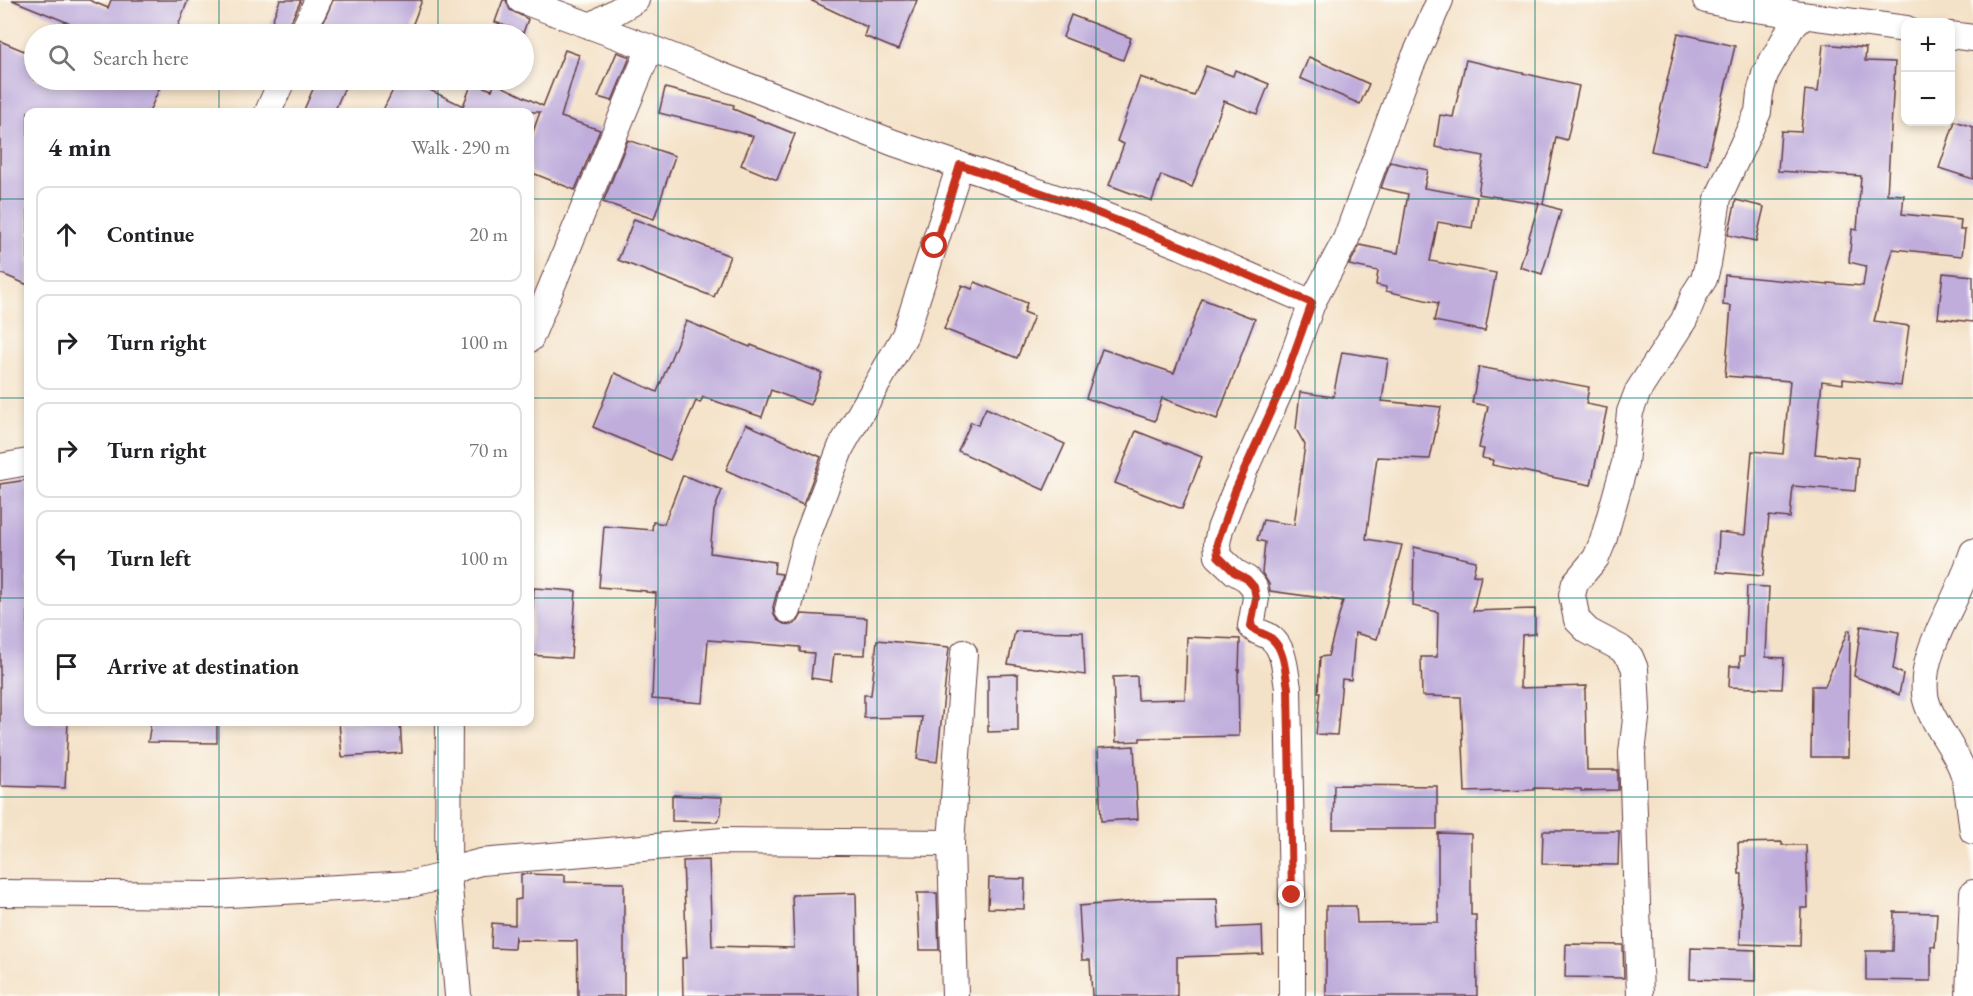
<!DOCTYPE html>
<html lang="en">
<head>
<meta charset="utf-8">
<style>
  body { margin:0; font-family:"EB Garamond",serif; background:#f6f6f6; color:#202124 }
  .controls { position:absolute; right:18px; top:18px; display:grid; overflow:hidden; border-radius:12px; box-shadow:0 3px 9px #0003 }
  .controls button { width:54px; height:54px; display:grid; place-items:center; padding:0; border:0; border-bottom:2px solid #e0e0e0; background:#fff; color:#202124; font:30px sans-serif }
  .stop { position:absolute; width:18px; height:18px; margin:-14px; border:4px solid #c8321e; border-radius:50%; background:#fff }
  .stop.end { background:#c8321e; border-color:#fff; box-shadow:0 2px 6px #0008 }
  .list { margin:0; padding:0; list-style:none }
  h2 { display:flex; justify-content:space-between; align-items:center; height:78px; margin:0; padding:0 24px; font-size:26px }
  h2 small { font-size:20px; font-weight:400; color:#757577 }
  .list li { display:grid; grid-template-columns:39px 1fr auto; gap:18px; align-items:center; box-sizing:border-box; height:96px; margin:0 12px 12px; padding:0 12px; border:2px solid #e0e0e0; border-radius:12px }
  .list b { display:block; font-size:22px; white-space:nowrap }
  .list em { font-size:20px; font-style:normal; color:#757577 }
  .icon { flex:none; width:33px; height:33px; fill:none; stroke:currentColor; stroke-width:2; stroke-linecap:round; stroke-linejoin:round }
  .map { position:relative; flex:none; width:1973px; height:996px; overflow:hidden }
  .search { position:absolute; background:#fff; box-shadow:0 3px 9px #0003; left:24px; top:24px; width:510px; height:66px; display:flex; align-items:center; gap:15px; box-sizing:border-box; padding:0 21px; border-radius:33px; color:#757577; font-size:22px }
  .panel { position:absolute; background:#fff; box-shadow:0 3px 9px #0003; left:24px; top:108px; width:510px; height:618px; border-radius:12px }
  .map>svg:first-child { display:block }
</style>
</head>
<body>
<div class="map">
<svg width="1973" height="996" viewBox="0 0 1973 996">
  <rect width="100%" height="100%" fill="#fdfcf7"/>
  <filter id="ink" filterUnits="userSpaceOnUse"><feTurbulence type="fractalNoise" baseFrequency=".0167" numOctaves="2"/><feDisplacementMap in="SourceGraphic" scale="12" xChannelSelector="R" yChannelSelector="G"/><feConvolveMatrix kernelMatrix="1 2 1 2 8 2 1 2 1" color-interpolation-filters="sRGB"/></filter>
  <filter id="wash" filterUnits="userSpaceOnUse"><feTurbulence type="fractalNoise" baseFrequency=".008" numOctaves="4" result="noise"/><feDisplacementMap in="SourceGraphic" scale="24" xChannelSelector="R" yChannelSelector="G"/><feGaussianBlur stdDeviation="1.35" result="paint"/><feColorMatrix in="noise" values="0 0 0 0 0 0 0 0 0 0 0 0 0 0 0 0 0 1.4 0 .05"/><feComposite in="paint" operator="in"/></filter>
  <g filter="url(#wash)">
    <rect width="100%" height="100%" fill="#f4e2c8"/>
    <g id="blocks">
      <g fill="#c0addb">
        <polygon points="12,0 89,0 108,8 111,0 188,0 175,34 96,34"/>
        <polygon points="280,0 301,0 288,28 287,34 267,34"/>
        <polygon points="333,0 422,0 409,34 318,34"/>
        <polygon points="503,0 506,0 510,10 528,19 523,33 495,22"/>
        <polygon points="810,0 917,0 898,50 864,36 867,27"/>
        <polygon points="1071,15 1131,38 1123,60 1063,37"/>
        <polygon points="1678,33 1735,46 1707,164 1651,151"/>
        <polygon points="0,41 34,55 34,80 163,80 149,112 28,112 28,285 0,273"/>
        <polygon points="1823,44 1866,48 1865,61 1895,62 1887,194 1904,195 1902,214 1961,220 1960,230 1965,230 1962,256 1893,249 1874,321 1909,326 1901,386 1843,379 1843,384 1822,381 1815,454 1858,458 1855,491 1793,486 1790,518 1769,516 1763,576 1717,572 1719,532 1745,535 1752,451 1783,454 1790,381 1725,376 1731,306 1723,305 1725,275 1828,285 1828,283 1863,286 1866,266 1849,262 1852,229 1857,230 1861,176 1778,171 1781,131 1801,132 1805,90 1818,92"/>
        <polygon points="565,50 579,55 561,117 600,130 575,190 530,172 530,140 540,112 382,112 398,80 409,80 463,106 472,83 492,90 495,83 543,106"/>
        <polygon points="617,52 630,57 612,101 598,97"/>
        <polygon points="1309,57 1369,84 1360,104 1300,78"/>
        <polygon points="1466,60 1579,86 1567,140 1556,137 1543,204 1478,194 1484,156 1435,147 1440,115 1453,117"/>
        <polygon points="1206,66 1233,76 1235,70 1269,84 1257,114 1224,101 1192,187 1161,175 1152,201 1109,185 1124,144 1117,141 1140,77 1194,96"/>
        <polygon points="317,80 348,80 334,112 303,112"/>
        <polygon points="665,88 734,105 733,109 795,134 777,180 741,165 753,136 659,113"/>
        <polygon points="1955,121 1973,127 1973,179 1939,168"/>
        <polygon points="628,140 675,156 654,219 603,202"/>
        <polygon points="1390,162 1428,170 1424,188 1477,197 1472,228 1438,222 1430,261 1496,273 1485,331 1434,321 1438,303 1386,291 1386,287 1376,285 1378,271 1349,265 1360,245 1398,253 1408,194 1381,188"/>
        <polygon points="1736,200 1764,207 1756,241 1728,235"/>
        <polygon points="1539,203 1561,210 1542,274 1520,267"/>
        <polygon points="634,219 730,256 714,297 618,260"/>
        <polygon points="1943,273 1973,276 1973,322 1938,318"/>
        <polygon points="975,282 1027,303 1024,312 1034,316 1017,358 944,329 962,285 972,289"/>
        <polygon points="1202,299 1255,319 1217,419 1162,398 1155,421 1086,398 1102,349 1174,373"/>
        <polygon points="686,321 750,347 751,345 822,373 810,405 771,390 762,417 703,397 700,403 696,401 670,460 593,427 615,373 657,392"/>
        <polygon points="1342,352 1388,359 1382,401 1441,407 1430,459 1377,457 1366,539 1402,545 1377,639 1355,633 1351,680 1342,679 1337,735 1316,734 1320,692 1318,692 1320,657 1328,656 1343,601 1270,591 1269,584 1262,573 1265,542 1257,540 1263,520 1294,525 1305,445 1296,429 1300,392 1333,397"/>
        <polygon points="1479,367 1589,387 1586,404 1607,408 1591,485 1492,465 1493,460 1482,458 1484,449 1479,448 1488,406 1472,403"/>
        <polygon points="986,408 1065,444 1044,490 958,451 971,422 978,425"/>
        <polygon points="746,424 821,457 803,505 726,470"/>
        <polygon points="1136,431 1202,457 1182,509 1115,483"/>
        <polygon points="683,475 722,490 714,511 710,553 775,562 774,573 782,574 773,607 774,615 777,620 784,624 792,625 798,621 802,614 867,618 865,655 834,654 831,681 811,678 814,653 800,652 800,647 708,640 703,703 652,699 656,593 646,592 646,591 599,587 604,526 652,530 653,522 664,524"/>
        <polygon points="27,480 28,492 28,722 68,722 65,788 0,786 0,484"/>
        <polygon points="1414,547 1476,561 1473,575 1481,576 1473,611 1535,609 1535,634 1522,635 1520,688 1587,686 1585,692 1587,770 1618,770 1618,790 1581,791 1581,789 1534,788 1534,790 1465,792 1461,697 1422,696 1421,657 1437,657 1438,612 1413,606"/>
        <polygon points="1747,586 1769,587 1766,657 1784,658 1782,689 1729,687 1730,666 1740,666 1740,656 1744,656"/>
        <polygon points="534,588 576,591 571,658 530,655"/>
        <polygon points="1861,626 1899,632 1893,669 1903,674 1899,695 1854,676"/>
        <polygon points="1848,630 1850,630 1848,757 1811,757 1812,686 1825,686"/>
        <polygon points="1015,631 1083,632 1085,675 1008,664"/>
        <polygon points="1187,637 1240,639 1239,671 1238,670 1239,736 1140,738 1140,741 1116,742 1113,677 1137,676 1138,700 1185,699"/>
        <polygon points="877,640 949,647 937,762 917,759 922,717 864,718 864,695 871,695"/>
        <polygon points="1018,674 1018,731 988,732 988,675"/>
        <polygon points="151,722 217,722 217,743 148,742"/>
        <polygon points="339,722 400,722 402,753 342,757"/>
        <polygon points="1134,746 1138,819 1101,821 1098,748"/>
        <polygon points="1334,785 1437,786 1437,829 1333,829"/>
        <polygon points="672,795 722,797 721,814 717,822 672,821"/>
        <polygon points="1543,831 1619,831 1618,865 1542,864"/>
        <polygon points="1438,833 1471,834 1471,915 1476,915 1477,996 1326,996 1326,906 1356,906 1357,923 1438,922"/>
        <polygon points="1782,842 1782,845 1806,845 1808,908 1801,908 1800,946 1740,944 1742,874 1739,874 1738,843"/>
        <polygon points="709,860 712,946 794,948 792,895 856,893 858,996 683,996 682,958 687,958 683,861"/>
        <polygon points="521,874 565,875 565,882 624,883 624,996 578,996 577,941 515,940 515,935 514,949 491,948 492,923 515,925 515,900 521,899"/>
        <polygon points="989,878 1025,879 1024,909 988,908"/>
        <polygon points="917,893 937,893 939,950 920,950"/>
        <polygon points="1217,899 1219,928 1262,926 1263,954 1177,957 1177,996 1092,996 1090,960 1082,960 1079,906 1148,900"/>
        <polygon points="1894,912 1937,913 1935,947 1931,946 1931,981 1866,980 1866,951 1893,951"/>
        <polygon points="1566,944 1623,945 1624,978 1565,977"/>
        <polygon points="1691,948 1756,950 1756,981 1690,979"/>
      </g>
    </g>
  </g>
  <g filter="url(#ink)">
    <use href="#blocks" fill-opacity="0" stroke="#643c43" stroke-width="1.5"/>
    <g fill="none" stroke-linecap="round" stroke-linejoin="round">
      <defs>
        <g id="minor">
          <polyline points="521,0 650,48 894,143 1080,206 1181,246 1312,303"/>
          <polyline points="1706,0 1734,6 1906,29"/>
          <polyline points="591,26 636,0"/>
          <polyline points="302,34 318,0"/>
          <polyline points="1950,35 1973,38"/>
          <polyline points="268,112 282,80"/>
          <polyline points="530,339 650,48"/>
          <polyline points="0,467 28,462"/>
          <path d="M1973,552C1969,563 1965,575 1960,586C1946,620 1921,655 1925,694C1927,717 1955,747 1963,772C1969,790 1970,812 1973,831"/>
          <polyline points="788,610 805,542 841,447 905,335 960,165"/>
          <polyline points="449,722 448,875 458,996"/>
          <polyline points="0,893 211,895 411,884 448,875 462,867 481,862 723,841 951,843"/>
          <polyline points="955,996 951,843 964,653"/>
          <path d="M1292,996V895L1288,688C1285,672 1285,649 1271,638C1264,632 1257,634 1251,626L1256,598L1254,587L1247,579L1235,572L1218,556L1217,543L1220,529L1235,491L1283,384L1312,303L1346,239L1405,79L1440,0"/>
          <polyline points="1640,996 1632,753 1637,710 1635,669 1630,657 1620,648 1588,631 1577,620 1572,595 1575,583 1596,558 1603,541 1625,463 1630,412 1638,391 1684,320 1695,293 1704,279 1708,264 1718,198 1758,112 1760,93 1765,74 1791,28 1804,16"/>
          <polyline points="1969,996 1973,893"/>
        </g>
      </defs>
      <use href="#minor" stroke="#643c43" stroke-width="28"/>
      <use href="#minor" stroke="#fff" stroke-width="26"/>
    </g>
  </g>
  <g fill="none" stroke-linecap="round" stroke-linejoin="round" filter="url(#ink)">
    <path stroke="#c8321e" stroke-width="8" d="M935,246L960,165L1080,206L1181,246L1312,303L1283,384L1235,491L1217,543L1218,556L1234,572L1247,579L1254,587L1256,598L1251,626C1257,634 1264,632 1271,638C1285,649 1285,672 1288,688L1292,895"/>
  </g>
  <path fill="none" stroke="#0f766e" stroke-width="1.5" stroke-opacity="0.55" d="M219,0V34M438,0V34M658,0V996M877,0V996M1096,0V996M1315,0V996M1535,0V996M1754,0V996M219,80V112M438,80V112M0,199H28M530,199H1973M0,398H28M530,398H1973M0,598H28M530,598H1973M219,722V996M438,722V996M0,797H1973"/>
</svg>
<div class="controls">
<button>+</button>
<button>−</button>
</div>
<div class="stop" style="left:935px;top:246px"></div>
<div class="stop end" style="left:1292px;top:895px"></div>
<div class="search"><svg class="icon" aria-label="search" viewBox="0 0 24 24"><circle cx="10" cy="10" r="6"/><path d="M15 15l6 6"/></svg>Search here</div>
<section class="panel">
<h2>4 min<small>Walk · 290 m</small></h2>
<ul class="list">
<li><svg class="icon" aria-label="ahead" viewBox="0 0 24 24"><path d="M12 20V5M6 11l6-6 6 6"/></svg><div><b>Continue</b></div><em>20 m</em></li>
<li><svg class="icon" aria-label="right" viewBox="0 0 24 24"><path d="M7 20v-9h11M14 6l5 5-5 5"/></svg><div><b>Turn right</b></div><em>100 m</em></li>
<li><svg class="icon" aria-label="right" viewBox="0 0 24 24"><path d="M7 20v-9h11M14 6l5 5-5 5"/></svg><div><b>Turn right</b></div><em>70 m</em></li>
<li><svg class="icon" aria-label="left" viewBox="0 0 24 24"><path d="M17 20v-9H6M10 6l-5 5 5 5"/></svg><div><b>Turn left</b></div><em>100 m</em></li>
<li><svg class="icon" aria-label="arrive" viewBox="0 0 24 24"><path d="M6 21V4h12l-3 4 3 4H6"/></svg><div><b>Arrive at destination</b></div></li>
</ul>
</section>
</div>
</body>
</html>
